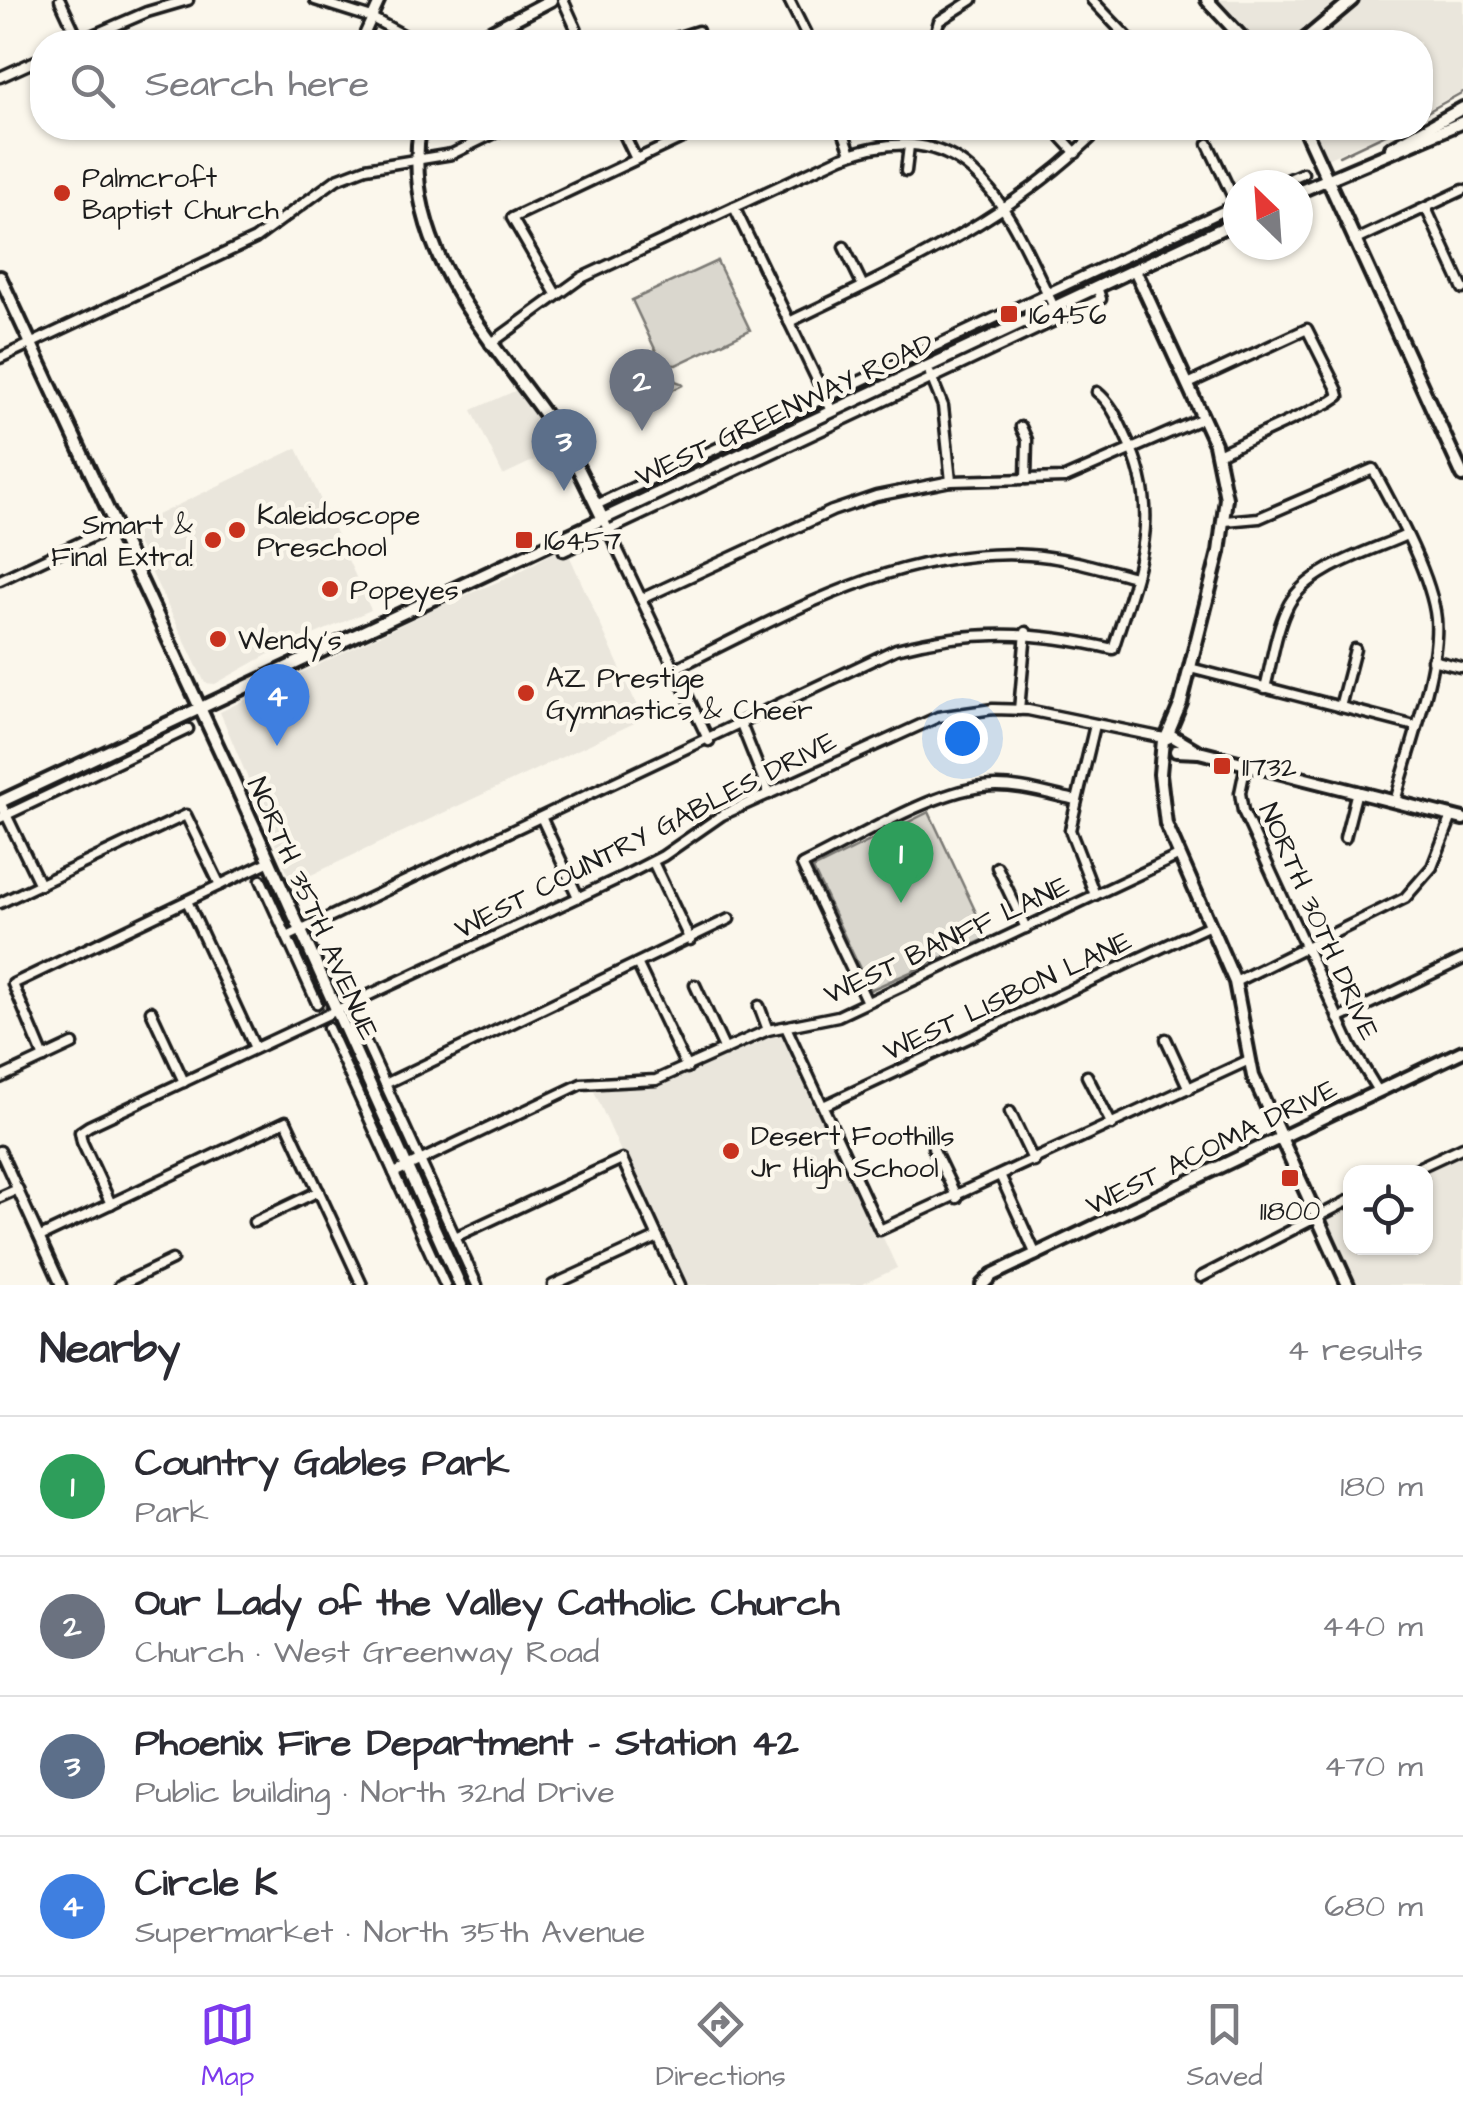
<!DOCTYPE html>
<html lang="en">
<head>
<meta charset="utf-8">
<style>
  body { margin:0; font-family:"Architects Daughter",sans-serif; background:#f7f7f7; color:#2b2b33 }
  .controls { position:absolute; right:30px; bottom:30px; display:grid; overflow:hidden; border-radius:20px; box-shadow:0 2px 8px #0004 }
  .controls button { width:90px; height:90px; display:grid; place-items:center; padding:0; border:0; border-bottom:2px solid #e1e1e2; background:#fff; color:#2b2b33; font:50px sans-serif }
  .compass { position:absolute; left:1223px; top:170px; width:90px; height:90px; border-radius:50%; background:#fff; box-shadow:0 2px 8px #0004; rotate:335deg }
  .you { position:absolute; left:962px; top:738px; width:35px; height:35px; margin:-25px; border:8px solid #fff; border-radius:50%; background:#1a73e8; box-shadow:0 0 0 15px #1a73e833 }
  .badge { display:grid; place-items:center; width:65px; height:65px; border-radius:50%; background:#7c3aed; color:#fff; font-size:32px; font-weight:700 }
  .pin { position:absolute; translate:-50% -82px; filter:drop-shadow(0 2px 5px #0008) }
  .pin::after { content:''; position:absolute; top:52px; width:35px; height:30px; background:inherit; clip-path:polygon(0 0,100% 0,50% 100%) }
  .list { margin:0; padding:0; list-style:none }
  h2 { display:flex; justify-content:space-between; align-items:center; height:130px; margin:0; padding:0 40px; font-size:42px }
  h2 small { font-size:32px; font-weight:400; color:#7c7c81 }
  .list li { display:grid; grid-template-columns:65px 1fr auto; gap:30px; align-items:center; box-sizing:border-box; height:140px; padding:0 40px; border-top:2px solid #e1e1e2 }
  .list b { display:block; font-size:38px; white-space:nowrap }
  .list p { margin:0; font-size:32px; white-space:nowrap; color:#7c7c81 }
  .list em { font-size:32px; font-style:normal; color:#7c7c81 }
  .icon { flex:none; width:55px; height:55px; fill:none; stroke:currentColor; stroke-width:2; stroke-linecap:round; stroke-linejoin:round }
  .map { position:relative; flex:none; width:1463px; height:1285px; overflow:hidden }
  .search { position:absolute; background:#fff; box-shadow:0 2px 8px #0004; left:30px; right:30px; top:30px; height:110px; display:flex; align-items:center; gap:25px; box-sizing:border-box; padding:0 35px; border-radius:40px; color:#7c7c81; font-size:38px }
  .sheet { height:690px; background:#fff }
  nav { display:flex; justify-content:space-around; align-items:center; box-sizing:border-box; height:140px; border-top:2px solid #e1e1e2; background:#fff; font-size:28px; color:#7c7c81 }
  nav a { display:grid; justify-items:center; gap:5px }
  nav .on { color:#7c3aed }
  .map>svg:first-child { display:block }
</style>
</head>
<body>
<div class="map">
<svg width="1463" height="1285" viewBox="0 0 1463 1285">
  <rect width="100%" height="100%" fill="#fbf7ec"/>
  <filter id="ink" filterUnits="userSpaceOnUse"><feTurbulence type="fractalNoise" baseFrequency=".01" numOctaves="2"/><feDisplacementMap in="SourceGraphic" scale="20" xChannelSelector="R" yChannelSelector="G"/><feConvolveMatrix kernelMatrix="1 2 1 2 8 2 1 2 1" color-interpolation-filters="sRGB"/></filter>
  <g filter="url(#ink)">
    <g fill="#eae6dc">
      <polygon points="1216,0 1463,0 1463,90 1421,113 1420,42 1256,42"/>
      <polygon points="1312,128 1394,128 1327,159"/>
      <polygon points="517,390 560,448 503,475 472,410"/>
      <polygon points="297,448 371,610 269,654 215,684 205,683 130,528"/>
      <polygon points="565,546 643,719 292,884 220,712 442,605 512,576"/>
      <polygon points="786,1027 897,1268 861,1285 680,1285 590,1082 646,1081"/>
      <polygon points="1463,1153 1463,1285 1355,1285 1328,1220 1350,1206 1350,1248 1426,1248 1426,1172 1422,1172"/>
    </g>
    <g fill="#dad7ce" stroke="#7b7a75" stroke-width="2.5">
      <polygon points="717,261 750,330 676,365 662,364 632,300"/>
      <polygon points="645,370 681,383 683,385 650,401 647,395 639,395 631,378"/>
      <polygon points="929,812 988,938 870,990 813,869"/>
    </g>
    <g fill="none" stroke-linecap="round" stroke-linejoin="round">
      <g stroke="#74726e" stroke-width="2.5">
        <polyline points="1420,116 1463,92"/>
        <polyline points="1339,156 1398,128"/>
      </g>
      <defs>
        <g id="street">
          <polyline points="60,0 79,41"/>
          <polyline points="315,0 372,18 416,42"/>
          <polyline points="563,0 582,42"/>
          <polyline points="789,0 810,42"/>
          <polyline points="1092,0 1132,42"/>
          <polyline points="77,42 147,12 188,0"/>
          <polyline points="361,42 380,0"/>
          <polyline points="663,42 698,31"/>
          <polyline points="933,42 939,21 972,0"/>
          <polyline points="0,77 42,58"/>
          <polyline points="621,128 636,159"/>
          <polyline points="842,128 851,153"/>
          <polyline points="1053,128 1076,153"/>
          <polyline points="1208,144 1238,208"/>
          <polyline points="906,171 909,146"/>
          <polyline points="1276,185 1303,173"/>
          <polyline points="734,207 832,411"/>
          <polyline points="1426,208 1463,289"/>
          <polyline points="1354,241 1463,190"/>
          <polyline points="844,247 863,286"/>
          <polyline points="556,294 512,218 703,128"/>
          <path d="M789,322C902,268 1012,218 1101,128"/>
          <path d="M490,344L581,278L842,157C973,108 1008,213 1054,307"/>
          <polyline points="0,358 255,239 337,179 366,168 452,154 505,128"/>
          <polyline points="930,374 943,406 951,481"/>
          <polyline points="1188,384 1307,329 1337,389 1339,396 1330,402 1218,454"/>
          <polyline points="1021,427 1027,440 1026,479"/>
          <polyline points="596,505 1238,204"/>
          <polyline points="603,519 709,741"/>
          <path d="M1225,521L1259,518L1373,469C1394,508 1432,576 1436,619C1440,667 1408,753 1395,802"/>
          <polyline points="564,551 1101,299 1097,287"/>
          <polyline points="0,580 115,526"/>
          <polyline points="641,599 832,511 876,496 951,481 1065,478 1203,418"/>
          <polyline points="1432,660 1460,667"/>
          <polyline points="1190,668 1415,726"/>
          <path d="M674,669C787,614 899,547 1029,555C1065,557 1100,568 1135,577"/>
          <path d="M1265,688C1272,661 1276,628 1289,604C1309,568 1369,552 1404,536"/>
          <polyline points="1340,707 1355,649"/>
          <polyline points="1019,710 1026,632"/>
          <polyline points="741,724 769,794"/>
          <polyline points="1246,764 1240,793 1243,811 1352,1048 1378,1091"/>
          <polyline points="0,802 40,885"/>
          <polyline points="0,818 188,729"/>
          <polyline points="542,819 578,897"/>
          <polyline points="1345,838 1357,791"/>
          <polyline points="653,862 690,940"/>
          <polyline points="997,867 1026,928"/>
          <polyline points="261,880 317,1003"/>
          <polyline points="1095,895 1070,830 1095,725"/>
          <polyline points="187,901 255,1048"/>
          <polyline points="0,903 186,815 220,885"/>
          <path d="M287,937L896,649C972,629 1037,631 1113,649C1137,571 1165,516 1126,437C1118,420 1112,404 1097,392"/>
          <polyline points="638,965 687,1068"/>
          <polyline points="1235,982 1405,898 1432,867 1452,816"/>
          <polyline points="695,985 725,1050"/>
          <path d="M867,1002L802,865C855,840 926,794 982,787C1014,783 1045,793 1075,800"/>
          <polyline points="759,1006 768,1030"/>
          <polyline points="151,1011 184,1082"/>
          <polyline points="1338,1019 1463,959"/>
          <polyline points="786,1027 880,1230 1249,1060"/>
          <polyline points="328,1028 445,1285"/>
          <polyline points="364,1038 477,1285"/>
          <polyline points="1166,1039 1189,1089"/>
          <polyline points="44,1058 13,984 270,861"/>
          <polyline points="1087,1076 1112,1125"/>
          <polyline points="0,1078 73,1044"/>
          <polyline points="385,1084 729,919"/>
          <polyline points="823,1106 1210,925"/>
          <polyline points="1010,1112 1034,1162"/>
          <polyline points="933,1148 957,1198"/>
          <polyline points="0,1151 61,1285"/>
          <polyline points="1409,1172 1463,1147"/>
          <polyline points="394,1173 581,1084 656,1080 768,1030 838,1016 1178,856"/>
          <polyline points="1001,1177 1036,1255"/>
          <polyline points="0,1197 18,1189"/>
          <polyline points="111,1204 82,1142 80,1132 89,1126 624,876 663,856 722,815 938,717 993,709 1028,710 1164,738"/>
          <polyline points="254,1222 319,1191"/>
          <polyline points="40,1237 286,1121 362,1285"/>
          <polyline points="455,1237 622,1159 680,1285"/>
          <polyline points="1201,1277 1350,1200"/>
          <polyline points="120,1285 172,1260"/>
          <polyline points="553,1285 658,1237"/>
        </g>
        <g id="secondary">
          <polyline points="1207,0 1246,42"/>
          <polyline points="471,42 551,0"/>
          <polyline points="1302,42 1352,0"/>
          <path d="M420,128C401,246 485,331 548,419C571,449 586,485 603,519"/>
          <polyline points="1304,128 1463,476"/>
          <polyline points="1391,148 1463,108"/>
          <polyline points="1298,192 1463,122"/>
          <polyline points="1135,270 1215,444 1226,498 1219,552 1181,703 1167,736"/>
          <polyline points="0,277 227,766 460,1285"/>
          <polyline points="1176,751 1199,752 1463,819"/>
          <polyline points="1199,752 1172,736 1163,740 1160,774 1166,824 1235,982 1253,1076 1348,1285"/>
          <polyline points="0,802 1238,221"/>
          <polyline points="982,1285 992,1275 1463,1051"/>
        </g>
      </defs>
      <use href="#street" stroke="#1c1c1c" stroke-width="15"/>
      <use href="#secondary" stroke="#1c1c1c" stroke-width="18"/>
      <use href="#street" stroke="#fbf7ec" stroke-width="8"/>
      <use href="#secondary" stroke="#fbf7ec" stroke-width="10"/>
    </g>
  </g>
  <g fill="#c8321e" stroke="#fbf7ec" stroke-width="4">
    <circle cx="62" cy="193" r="10"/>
    <rect x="999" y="304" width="20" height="20" rx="5"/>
    <circle cx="237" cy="530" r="10"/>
    <circle cx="213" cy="540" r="10"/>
    <rect x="514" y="530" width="20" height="20" rx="5"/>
    <circle cx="330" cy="589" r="10"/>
    <circle cx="218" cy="639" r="10"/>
    <circle cx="526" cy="693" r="10"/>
    <rect x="1212" y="756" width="20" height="20" rx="5"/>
    <circle cx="731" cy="1151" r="10"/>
    <rect x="1280" y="1168" width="20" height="20" rx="5"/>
  </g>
  <g text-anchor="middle" stroke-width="9" stroke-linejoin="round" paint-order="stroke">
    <g font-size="28" fill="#1c1c1c" stroke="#fbf7ec" text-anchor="start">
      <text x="82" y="187">Palmcroft<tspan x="82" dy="32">Baptist Church</tspan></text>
      <text x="1029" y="324">16456</text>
      <text x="257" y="524">Kaleidoscope<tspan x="257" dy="32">Preschool</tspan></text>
      <text x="193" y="534" text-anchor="end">Smart &amp;<tspan x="193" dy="32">Final Extra!</tspan></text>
      <text x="544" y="550">16457</text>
      <text x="350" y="599">Popeyes</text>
      <text x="238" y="649">Wendy's</text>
      <text x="546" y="687">AZ Prestige<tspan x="546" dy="32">Gymnastics &amp; Cheer</tspan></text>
      <text x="1242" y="776">11732</text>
      <text x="751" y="1145">Desert Foothills<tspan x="751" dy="32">Jr High School</tspan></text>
      <text x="1290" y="1220" text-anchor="middle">11800</text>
    </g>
    <g font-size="28" fill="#1c1c1c" stroke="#fbf7ec">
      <text transform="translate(784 409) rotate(-25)" y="10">WEST GREENWAY ROAD</text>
      <text transform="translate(645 834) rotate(-27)" y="10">WEST COUNTRY GABLES DRIVE</text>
      <text transform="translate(314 908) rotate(66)" y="10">NORTH 35TH AVENUE</text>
      <text transform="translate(1320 921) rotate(66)" y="10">NORTH 30TH DRIVE</text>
      <text transform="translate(946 939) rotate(-25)" y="10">WEST BANFF LANE</text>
      <text transform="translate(1007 995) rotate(-25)" y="10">WEST LISBON LANE</text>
      <text transform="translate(1211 1146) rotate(-26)" y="10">WEST ACOMA DRIVE</text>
    </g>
  </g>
</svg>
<div class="controls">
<button><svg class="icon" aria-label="locate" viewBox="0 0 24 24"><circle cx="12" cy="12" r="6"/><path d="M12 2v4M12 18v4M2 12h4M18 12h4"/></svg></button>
</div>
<svg class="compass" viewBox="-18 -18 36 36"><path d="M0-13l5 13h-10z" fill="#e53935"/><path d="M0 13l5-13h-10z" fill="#7c7c81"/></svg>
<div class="you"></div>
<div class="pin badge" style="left:901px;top:903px;background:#2e9e5b">1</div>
<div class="pin badge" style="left:642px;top:431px;background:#6b7280">2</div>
<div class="pin badge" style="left:564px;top:491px;background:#5c6f8a">3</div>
<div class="pin badge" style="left:277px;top:746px;background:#3f7fe0">4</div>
<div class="search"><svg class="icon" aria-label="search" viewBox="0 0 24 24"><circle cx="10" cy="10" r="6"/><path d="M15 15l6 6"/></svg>Search here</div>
</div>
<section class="sheet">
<h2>Nearby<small>4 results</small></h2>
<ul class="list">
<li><span class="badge" style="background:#2e9e5b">1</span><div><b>Country Gables Park</b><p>Park</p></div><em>180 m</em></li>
<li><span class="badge" style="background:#6b7280">2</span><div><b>Our Lady of the Valley Catholic Church</b><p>Church · West Greenway Road</p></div><em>440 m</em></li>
<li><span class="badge" style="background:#5c6f8a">3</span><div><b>Phoenix Fire Department - Station 42</b><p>Public building · North 32nd Drive</p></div><em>470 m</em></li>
<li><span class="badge" style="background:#3f7fe0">4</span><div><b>Circle K</b><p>Supermarket · North 35th Avenue</p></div><em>680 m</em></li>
</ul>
</section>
<nav>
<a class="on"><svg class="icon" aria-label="map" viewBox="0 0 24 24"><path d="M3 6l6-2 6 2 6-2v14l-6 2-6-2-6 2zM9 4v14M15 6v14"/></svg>Map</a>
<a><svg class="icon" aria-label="directions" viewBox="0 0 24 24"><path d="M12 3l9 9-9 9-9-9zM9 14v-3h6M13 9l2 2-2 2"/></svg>Directions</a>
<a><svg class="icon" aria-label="saved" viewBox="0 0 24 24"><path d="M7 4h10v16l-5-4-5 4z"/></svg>Saved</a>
</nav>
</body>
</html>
